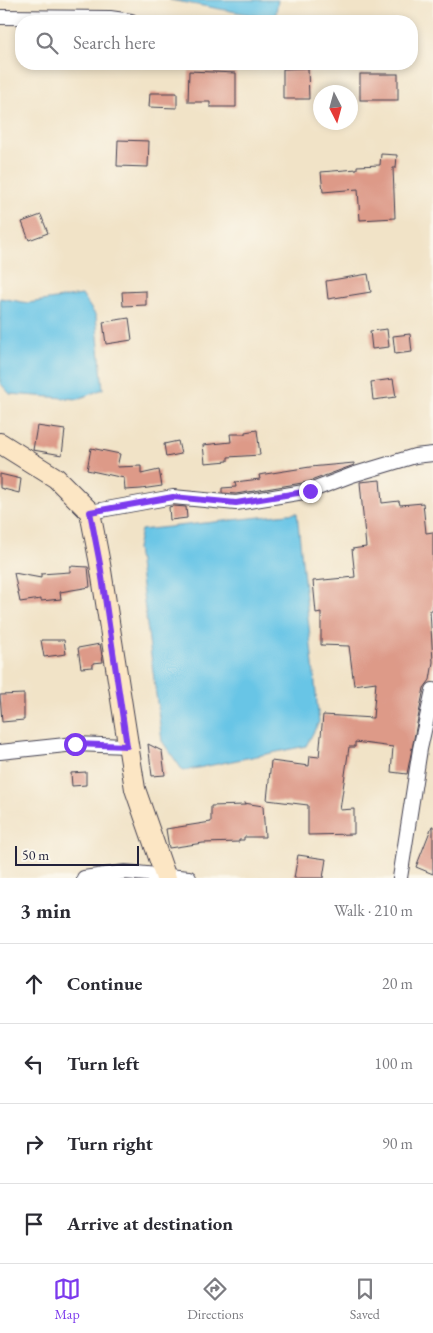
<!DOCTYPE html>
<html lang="en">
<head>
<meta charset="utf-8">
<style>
  body { margin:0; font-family:"EB Garamond",serif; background:#f2f2f3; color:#2b2b33 }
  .compass { position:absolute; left:313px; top:85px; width:45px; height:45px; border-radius:50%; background:#fff; box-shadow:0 2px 8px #0003; rotate:174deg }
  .scale { position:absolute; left:15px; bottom:12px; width:124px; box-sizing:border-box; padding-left:5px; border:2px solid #22223b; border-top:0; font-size:14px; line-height:18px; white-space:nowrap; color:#22223b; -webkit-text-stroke:4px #fbf7ec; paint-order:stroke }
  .stop { position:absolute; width:15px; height:15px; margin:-11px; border:4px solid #7c3aed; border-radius:50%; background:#fff }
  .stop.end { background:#7c3aed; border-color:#fff; box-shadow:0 1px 5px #0008 }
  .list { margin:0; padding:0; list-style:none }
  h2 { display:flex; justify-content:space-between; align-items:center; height:65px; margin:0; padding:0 20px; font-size:21px }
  h2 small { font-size:16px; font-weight:400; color:#7c7c81 }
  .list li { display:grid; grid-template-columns:32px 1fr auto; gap:15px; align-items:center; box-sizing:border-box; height:80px; padding:0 20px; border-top:1px solid #e1e1e2 }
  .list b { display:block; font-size:19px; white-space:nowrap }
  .list em { font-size:16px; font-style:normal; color:#7c7c81 }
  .icon { flex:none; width:28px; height:28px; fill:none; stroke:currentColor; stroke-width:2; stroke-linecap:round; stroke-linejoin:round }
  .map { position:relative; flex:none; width:433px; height:878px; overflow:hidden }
  .search { position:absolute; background:#fff; box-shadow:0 2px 8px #0003; left:15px; right:15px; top:15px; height:55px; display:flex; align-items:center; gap:12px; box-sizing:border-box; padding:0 18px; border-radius:20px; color:#7c7c81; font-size:19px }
  .sheet { height:385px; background:#fff }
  nav { display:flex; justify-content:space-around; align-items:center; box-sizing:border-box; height:70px; border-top:1px solid #e1e1e2; background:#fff; font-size:14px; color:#7c7c81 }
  nav a { display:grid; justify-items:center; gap:2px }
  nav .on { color:#7c3aed }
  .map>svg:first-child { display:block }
</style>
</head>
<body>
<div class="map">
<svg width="433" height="878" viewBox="0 0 433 878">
  <rect width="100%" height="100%" fill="#fbf7ec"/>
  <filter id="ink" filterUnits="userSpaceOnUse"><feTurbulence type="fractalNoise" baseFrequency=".02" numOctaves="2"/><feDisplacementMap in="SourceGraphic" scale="10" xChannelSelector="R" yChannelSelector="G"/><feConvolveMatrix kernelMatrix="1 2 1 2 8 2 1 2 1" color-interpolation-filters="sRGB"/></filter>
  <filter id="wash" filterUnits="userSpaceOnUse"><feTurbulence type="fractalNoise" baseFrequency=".0096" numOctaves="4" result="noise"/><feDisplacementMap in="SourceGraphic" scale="20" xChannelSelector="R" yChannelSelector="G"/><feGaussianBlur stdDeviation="1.12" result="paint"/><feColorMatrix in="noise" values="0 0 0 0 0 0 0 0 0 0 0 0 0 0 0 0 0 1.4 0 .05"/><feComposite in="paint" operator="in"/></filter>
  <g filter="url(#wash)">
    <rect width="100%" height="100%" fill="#f1e3c7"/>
    <g fill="#68c5e6" stroke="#457490">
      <polygon points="170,0 278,0 275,19"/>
      <polygon points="82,295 96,316 103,389 78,399 10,394 0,383 0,298 28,303"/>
      <polygon points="297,513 319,722 306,746 183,771 162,741 137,548 141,530"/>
    </g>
    <g id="blocks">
      <g fill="#dd9a88">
        <polygon points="308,68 309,99 283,99 283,69"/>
        <polygon points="189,71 236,73 236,107 210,107 210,102 188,102"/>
        <rect x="360" y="74" width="38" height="26"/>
        <polygon points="150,93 177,93 177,108 149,107"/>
        <polygon points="118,140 149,141 148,167 117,166"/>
        <polygon points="381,154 397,155 396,168 393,168 395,218 360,220 358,189 323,192 321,172 357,169 357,166 380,165"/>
        <polygon points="41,215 48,233 29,240 22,222"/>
        <polygon points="368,274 371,292 328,299 326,281"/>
        <polygon points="146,291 146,305 123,306 122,292"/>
        <polygon points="129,318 132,340 106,344 103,322"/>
        <polygon points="387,329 389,347 372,349 370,331"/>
        <polygon points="410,334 412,352 395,354 393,336"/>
        <polygon points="393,379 396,397 373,400 371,382"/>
        <polygon points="37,426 65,430 62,455 33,450"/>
        <polygon points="257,430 260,455 228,457 228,461 205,463 203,445 231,442 230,434 245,434 245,432"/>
        <polygon points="178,441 181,454 166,457 164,444"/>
        <polygon points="91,448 120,454 117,467 141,466 141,474 159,470 162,486 141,489 125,490 124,478 87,470"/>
        <polygon points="354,463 354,465 308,482 236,494 222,493 222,488 236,487 235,482 260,479 259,475 310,467"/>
        <polygon points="0,474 21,479 19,493 0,488"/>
        <polygon points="380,480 382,503 399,501 400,505 423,503 426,533 433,532 433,610 430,610 433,662 430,680 424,688 407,774 391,772 393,747 355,742 355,747 349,747 340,810 354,809 354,834 308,835 308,805 267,800 271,761 309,766 310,756 319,757 323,715 373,718 376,682 354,685 349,646 321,645 321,612 316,613 313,581 355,577 352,549 366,547 360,482"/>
        <polygon points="173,506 186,507 187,518 170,520 169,507"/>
        <polygon points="70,566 88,567 90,587 60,592 61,599 41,601 41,599 20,602 14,573 41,578 41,574 70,572"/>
        <polygon points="41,640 64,640 66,654 44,657"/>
        <polygon points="100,644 103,662 93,663 93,667 81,668 78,648"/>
        <polygon points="24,694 24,720 2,722 0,695"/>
        <polygon points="148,744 162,751 165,775 152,776"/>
        <polygon points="86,772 86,785 72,786 71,773"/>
        <polygon points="244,803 263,806 265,837 244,837 244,840 239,840 239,842 203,843 169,848 166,829 211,822 211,806 245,805"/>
        <polygon points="432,826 433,826 433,874 416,867"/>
        <polygon points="298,855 326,859 323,878 294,878"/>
      </g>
    </g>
  </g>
  <g filter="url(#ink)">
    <use href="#blocks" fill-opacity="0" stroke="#413f50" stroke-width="1"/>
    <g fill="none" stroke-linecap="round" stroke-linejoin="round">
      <defs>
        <g id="street">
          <polyline points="0,17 110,18 131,21"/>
          <polyline points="90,512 173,497 236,503 310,491 352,475 415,456 433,454"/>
          <polyline points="0,752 75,744 127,746"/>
          <polyline points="84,878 125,872 189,878"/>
          <polyline points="400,878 420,749 433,690"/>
        </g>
        <polyline id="secondary" points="0,443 56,478 90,512 100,564 135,789 166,878"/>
      </defs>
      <use href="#street" stroke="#413f50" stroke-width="16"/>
      <use href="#secondary" stroke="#413f50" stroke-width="22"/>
      <use href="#street" stroke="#fff" stroke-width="14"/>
      <use href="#secondary" stroke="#fce6c4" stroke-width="20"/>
    </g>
  </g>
  <g fill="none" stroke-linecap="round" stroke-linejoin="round" filter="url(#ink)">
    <polyline stroke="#7c3aed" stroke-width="6" points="75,744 127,746 100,564 90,512 173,497 236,503 310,491"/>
  </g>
</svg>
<svg class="compass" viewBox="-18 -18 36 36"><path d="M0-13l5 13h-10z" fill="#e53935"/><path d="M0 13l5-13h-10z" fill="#7c7c81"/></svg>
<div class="scale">50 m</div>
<div class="stop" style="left:75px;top:744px"></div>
<div class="stop end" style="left:310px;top:491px"></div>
<div class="search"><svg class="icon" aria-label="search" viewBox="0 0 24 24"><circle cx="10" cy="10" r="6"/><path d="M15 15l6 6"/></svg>Search here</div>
</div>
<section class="sheet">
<h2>3 min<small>Walk · 210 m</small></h2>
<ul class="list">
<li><svg class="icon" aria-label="ahead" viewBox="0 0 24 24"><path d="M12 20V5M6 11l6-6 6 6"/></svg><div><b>Continue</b></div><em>20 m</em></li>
<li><svg class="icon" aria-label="left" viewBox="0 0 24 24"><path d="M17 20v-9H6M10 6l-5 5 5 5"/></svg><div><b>Turn left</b></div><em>100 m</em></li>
<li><svg class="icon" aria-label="right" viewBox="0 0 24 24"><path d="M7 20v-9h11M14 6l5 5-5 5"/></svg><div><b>Turn right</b></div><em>90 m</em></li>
<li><svg class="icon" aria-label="arrive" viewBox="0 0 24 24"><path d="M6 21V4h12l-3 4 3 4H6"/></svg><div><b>Arrive at destination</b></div></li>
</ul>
</section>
<nav>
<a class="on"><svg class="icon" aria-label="map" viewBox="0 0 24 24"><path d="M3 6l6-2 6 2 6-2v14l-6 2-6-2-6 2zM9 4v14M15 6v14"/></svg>Map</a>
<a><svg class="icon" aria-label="directions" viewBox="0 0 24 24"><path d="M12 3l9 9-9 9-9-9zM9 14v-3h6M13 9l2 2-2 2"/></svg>Directions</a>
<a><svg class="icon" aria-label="saved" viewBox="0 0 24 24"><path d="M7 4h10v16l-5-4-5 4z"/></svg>Saved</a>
</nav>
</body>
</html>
